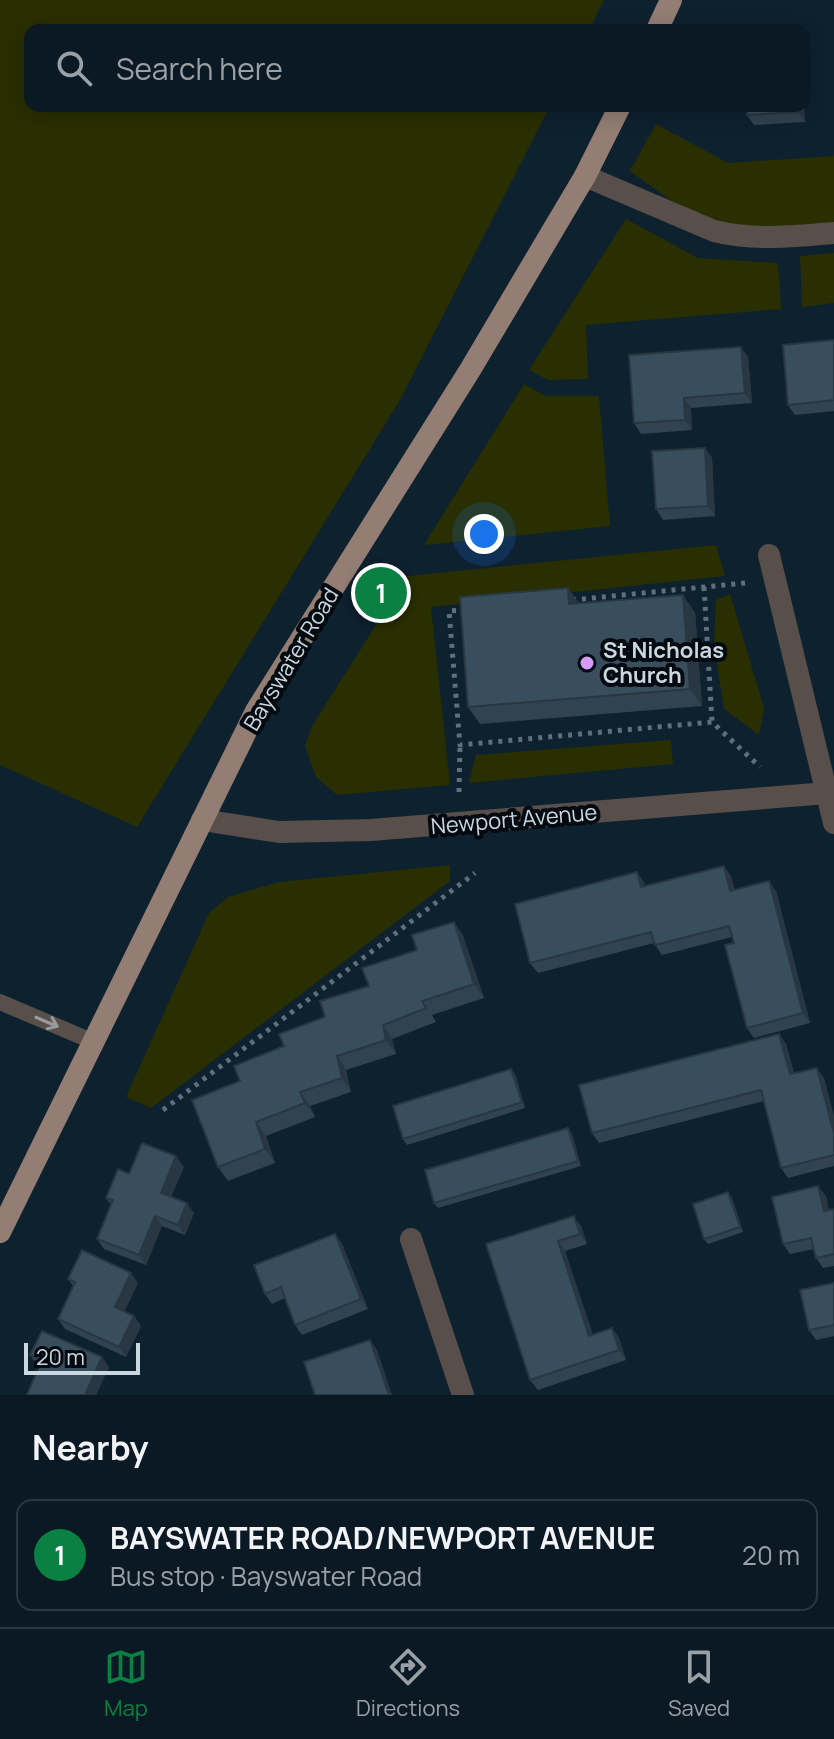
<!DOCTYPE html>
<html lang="en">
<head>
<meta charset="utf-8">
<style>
  body { margin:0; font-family:Manrope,sans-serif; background:#13222b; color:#f1f3f6 }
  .scale { position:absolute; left:24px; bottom:20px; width:116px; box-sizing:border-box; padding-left:8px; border:4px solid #cbd7e0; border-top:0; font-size:22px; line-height:28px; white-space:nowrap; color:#cbd7e0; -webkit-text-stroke:6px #040a10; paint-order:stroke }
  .you { position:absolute; left:484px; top:534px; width:28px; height:28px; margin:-20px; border:6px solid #fff; border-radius:50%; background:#1a73e8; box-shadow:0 0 0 12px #1a73e833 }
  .badge { display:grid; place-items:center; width:52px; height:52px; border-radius:50%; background:#0b8043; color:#fff; font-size:26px; font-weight:700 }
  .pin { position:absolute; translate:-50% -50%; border:4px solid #fff; box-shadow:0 2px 8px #0006 }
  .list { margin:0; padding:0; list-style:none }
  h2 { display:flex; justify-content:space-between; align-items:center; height:104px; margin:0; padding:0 32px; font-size:34px }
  h2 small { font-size:26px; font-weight:400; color:#99a0a6 }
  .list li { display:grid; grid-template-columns:52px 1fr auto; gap:24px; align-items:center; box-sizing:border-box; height:112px; margin:0 16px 16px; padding:0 16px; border:2px solid #2a3841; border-radius:16px }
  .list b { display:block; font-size:30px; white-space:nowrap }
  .list p { margin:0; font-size:26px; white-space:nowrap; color:#99a0a6 }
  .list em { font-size:26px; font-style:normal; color:#99a0a6 }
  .icon { flex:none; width:44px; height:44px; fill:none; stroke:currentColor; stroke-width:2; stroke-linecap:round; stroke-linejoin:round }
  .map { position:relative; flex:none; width:834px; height:1395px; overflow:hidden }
  .search { position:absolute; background:#0a1923; box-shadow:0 4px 20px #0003; left:24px; right:24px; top:24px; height:88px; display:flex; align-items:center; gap:20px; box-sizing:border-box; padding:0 28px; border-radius:16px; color:#99a0a6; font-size:30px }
  .sheet { height:232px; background:#0a1923 }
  nav { display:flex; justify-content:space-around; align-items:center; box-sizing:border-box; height:112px; border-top:2px solid #2a3841; background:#0a1923; font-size:22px; color:#99a0a6 }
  nav a { display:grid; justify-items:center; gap:4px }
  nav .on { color:#0b8043 }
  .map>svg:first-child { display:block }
</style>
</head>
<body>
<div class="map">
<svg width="834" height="1395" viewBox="0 0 834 1395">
  <rect width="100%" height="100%" fill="#0e212f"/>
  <g fill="#292f01">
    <polygon points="0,0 604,0 589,30 30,30 30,106 550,106 400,400 137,827 0,765"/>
    <polygon points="656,124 728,163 834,156 834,223 738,231 673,202 630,171"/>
    <polygon points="626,219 698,258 778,263 781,309 586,325 588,379 548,380 529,370"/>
    <polygon points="834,253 834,303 802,307 800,256"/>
    <polygon points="524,384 545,396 599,396 610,526 424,545"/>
    <polygon points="716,545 725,576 431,607 450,785 337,795 316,777 305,746 312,726 407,576"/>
    <polygon points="730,594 764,708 759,735 724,709 714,644 716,600"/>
    <polygon points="671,740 673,764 469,783 476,755"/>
    <polygon points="450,865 450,881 151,1108 126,1097 209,913 228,897 279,882"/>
  </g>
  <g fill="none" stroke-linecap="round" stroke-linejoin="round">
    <g stroke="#5f6f7b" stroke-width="5" stroke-dasharray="4 6" stroke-linecap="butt">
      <polyline points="704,587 712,722"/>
      <polyline points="572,600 745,583"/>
      <polyline points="466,610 449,611 460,745 712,722 760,767"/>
      <polyline points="459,792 460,745"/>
      <polyline points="163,1110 475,873"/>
    </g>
    <polyline stroke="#594f4a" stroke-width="16" points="0,1002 94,1042"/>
    <g stroke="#594f4a" stroke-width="22">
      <path d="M585,176L714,231C754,241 793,236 834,233"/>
      <polyline points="769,555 834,823"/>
      <polyline points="202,820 279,832 371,830 827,793"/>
      <polyline points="411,1239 463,1395"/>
    </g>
    <g stroke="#947e74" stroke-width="22">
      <polyline points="657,30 671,0"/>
      <polyline points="0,1232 256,711 470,370 585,176 620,106"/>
    </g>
  </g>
  <g fill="#314350">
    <polygon points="804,106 805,122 754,125 747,115"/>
    <polygon points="834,340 834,411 795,415 788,405"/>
    <polygon points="748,357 752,403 691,408 692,430 641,434 634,423"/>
    <polygon points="705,448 712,458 715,516 663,520 656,509"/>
    <polygon points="568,588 579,603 695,612 702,706 480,724 468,707"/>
    <polygon points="724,866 731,876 734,890 776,891 810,1023 754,1038 747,1028 732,937 662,955 654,943 538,973 530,963 637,872 645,886"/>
    <polygon points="454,922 463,936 484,998 432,1015 436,1022 392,1039 396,1054 346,1070 351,1092 310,1106 315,1117 266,1136 275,1163 228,1181 218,1167 240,1081 284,1046 417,950"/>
    <polygon points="779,1034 786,1044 794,1073 824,1078 834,1117 834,1166 788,1178 781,1168 764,1101 599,1143 592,1133"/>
    <polygon points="515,1074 525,1108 407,1145 403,1139"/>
    <polygon points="568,1128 572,1134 581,1166 438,1208 434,1203"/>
    <polygon points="184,1167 171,1197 194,1213 185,1235 162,1226 146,1265 104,1249 97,1239 111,1205 106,1198 129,1174"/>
    <polygon points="728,1192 732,1198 743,1232 708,1244 704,1239"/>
    <polygon points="826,1196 829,1210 834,1209 834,1266 823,1268 816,1258 814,1249 790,1254 783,1244"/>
    <polygon points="581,1226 587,1244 565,1251 593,1335 612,1328 619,1338 626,1360 538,1390 530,1380 486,1244"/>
    <polygon points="335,1234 342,1244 368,1309 302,1335 295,1325 285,1298 272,1304 265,1294"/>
    <polygon points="68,1279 138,1283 124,1311 134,1316 141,1326 126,1357 65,1329 58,1319 73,1286"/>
    <polygon points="834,1283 834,1336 816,1340 809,1330"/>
    <polygon points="30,1355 109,1367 96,1395 27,1395 39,1366 37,1365"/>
  </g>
  <g fill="#283741">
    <polygon points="797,106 804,106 805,122 798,112"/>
    <polygon points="741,347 748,357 752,403 745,393"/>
    <polygon points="684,398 691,408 692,430 685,420"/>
    <polygon points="705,448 712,458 715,516 708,506"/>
    <polygon points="568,588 580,605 569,604"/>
    <polygon points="683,595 695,612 702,706 690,689"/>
    <polygon points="724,866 731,876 738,901 730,891"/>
    <polygon points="637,872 644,882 648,897 641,887"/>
    <polygon points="769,881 776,891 810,1023 803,1013"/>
    <polygon points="454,922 463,936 484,998 474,984"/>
    <polygon points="383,1025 392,1039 396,1054 386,1040"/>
    <polygon points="779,1034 786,1044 797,1084 790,1074"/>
    <polygon points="337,1056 346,1070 351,1092 342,1078"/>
    <polygon points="817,1068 824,1078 834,1117 834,1134"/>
    <polygon points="511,1069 515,1074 525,1108 522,1102"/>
    <polygon points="300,1092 310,1106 315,1117 305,1103"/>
    <polygon points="256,1122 266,1136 275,1163 265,1149"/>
    <polygon points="568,1128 572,1134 581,1166 578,1161"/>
    <polygon points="176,1156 184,1167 168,1203 161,1193"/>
    <polygon points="818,1186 826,1196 831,1222 824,1211"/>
    <polygon points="728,1192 732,1198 743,1232 740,1227"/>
    <polygon points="187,1203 194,1213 185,1235 178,1225"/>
    <polygon points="155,1216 162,1226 146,1265 139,1255"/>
    <polygon points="574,1216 581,1226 587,1244 580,1234"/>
    <polygon points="335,1234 342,1244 368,1309 361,1299"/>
    <polygon points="558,1241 565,1251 596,1346 589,1336"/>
    <polygon points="131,1273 138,1283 122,1317 115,1307"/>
    <polygon points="134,1316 141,1326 126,1357 119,1347"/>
    <polygon points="612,1328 619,1338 626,1360 619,1350"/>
    <polygon points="370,1340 377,1350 392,1395 389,1395"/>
    <polygon points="102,1357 109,1367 96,1395 85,1395"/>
  </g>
  <g fill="#394e5d" stroke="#283741" stroke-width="2">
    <polygon points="747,106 797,106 798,112 747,115"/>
    <polygon points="834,340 834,400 788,405 783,345"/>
    <polygon points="741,347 745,393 684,398 685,420 634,423 629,355"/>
    <polygon points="705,448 708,506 656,509 652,451"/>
    <polygon points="568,588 569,604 683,595 690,689 468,707 460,597"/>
    <polygon points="724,866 730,891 769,881 803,1013 747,1028 725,945 734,943 729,926 655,945 651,932 530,963 515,904 637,872 641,887"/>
    <polygon points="454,922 474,984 422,1001 426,1008 383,1025 386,1040 337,1056 342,1078 300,1092 305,1103 256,1122 265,1149 218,1167 192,1100 240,1081 234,1066 284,1046 279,1034 325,1017 320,1001 369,986 362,968 417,950 412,935"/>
    <polygon points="779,1034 790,1074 817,1068 834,1134 834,1155 781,1168 761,1090 592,1133 579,1085"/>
    <polygon points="511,1069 522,1102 403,1139 393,1106"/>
    <polygon points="568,1128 578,1161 434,1203 425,1170"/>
    <polygon points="142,1143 176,1156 161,1193 187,1203 178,1225 155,1216 139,1255 97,1239 113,1200 106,1198 118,1169 129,1174"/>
    <polygon points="818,1186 824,1211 834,1209 834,1254 816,1258 811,1238 783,1244 772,1197"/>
    <polygon points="728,1192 740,1227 704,1239 693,1204"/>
    <polygon points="574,1216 580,1234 558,1241 589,1336 612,1328 619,1350 530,1380 486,1244"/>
    <polygon points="335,1234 361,1299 295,1325 281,1287 265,1294 254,1265"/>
    <polygon points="82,1250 131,1273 115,1307 134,1316 119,1347 58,1319 75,1282 68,1279"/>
    <polygon points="834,1283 834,1325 809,1330 800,1290"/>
    <polygon points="42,1331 102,1357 85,1395 27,1395 42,1359 30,1355"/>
    <polygon points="370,1340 389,1395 315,1395 304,1362"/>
  </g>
  <defs><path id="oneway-shaft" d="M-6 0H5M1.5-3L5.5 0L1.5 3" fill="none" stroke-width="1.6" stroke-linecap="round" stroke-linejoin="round" transform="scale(2)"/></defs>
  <use stroke="#989a9c" href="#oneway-shaft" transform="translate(47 1022) rotate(23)"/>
  <circle fill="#d69bfa" stroke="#040a10" stroke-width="3" cx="587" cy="663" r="8"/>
  <g text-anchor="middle" stroke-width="8" stroke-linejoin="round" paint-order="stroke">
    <g font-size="22" font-weight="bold" fill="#cbd7e0" stroke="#040a10" text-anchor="start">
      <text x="603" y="658">St Nicholas<tspan x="603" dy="25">Church</tspan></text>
    </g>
    <g font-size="22" fill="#cbd7e0" stroke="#040a10">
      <text transform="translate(291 659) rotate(-59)" y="8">Bayswater Road</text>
      <text transform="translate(514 819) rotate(-5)" y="8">Newport Avenue</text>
    </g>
  </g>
</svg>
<div class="scale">20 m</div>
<div class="you"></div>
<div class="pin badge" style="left:381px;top:593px">1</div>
<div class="search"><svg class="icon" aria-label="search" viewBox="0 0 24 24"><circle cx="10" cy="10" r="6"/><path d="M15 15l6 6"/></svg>Search here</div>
</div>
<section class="sheet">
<h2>Nearby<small></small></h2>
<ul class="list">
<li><span class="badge">1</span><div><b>BAYSWATER ROAD/NEWPORT AVENUE</b><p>Bus stop · Bayswater Road</p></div><em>20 m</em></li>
</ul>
</section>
<nav>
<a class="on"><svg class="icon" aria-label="map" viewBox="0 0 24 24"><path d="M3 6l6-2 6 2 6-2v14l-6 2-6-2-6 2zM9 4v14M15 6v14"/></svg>Map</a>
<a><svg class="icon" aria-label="directions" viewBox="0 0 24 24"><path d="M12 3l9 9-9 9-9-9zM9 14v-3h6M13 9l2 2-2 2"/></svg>Directions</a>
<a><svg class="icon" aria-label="saved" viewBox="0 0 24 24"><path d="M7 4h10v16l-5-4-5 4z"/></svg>Saved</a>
</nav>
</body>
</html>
